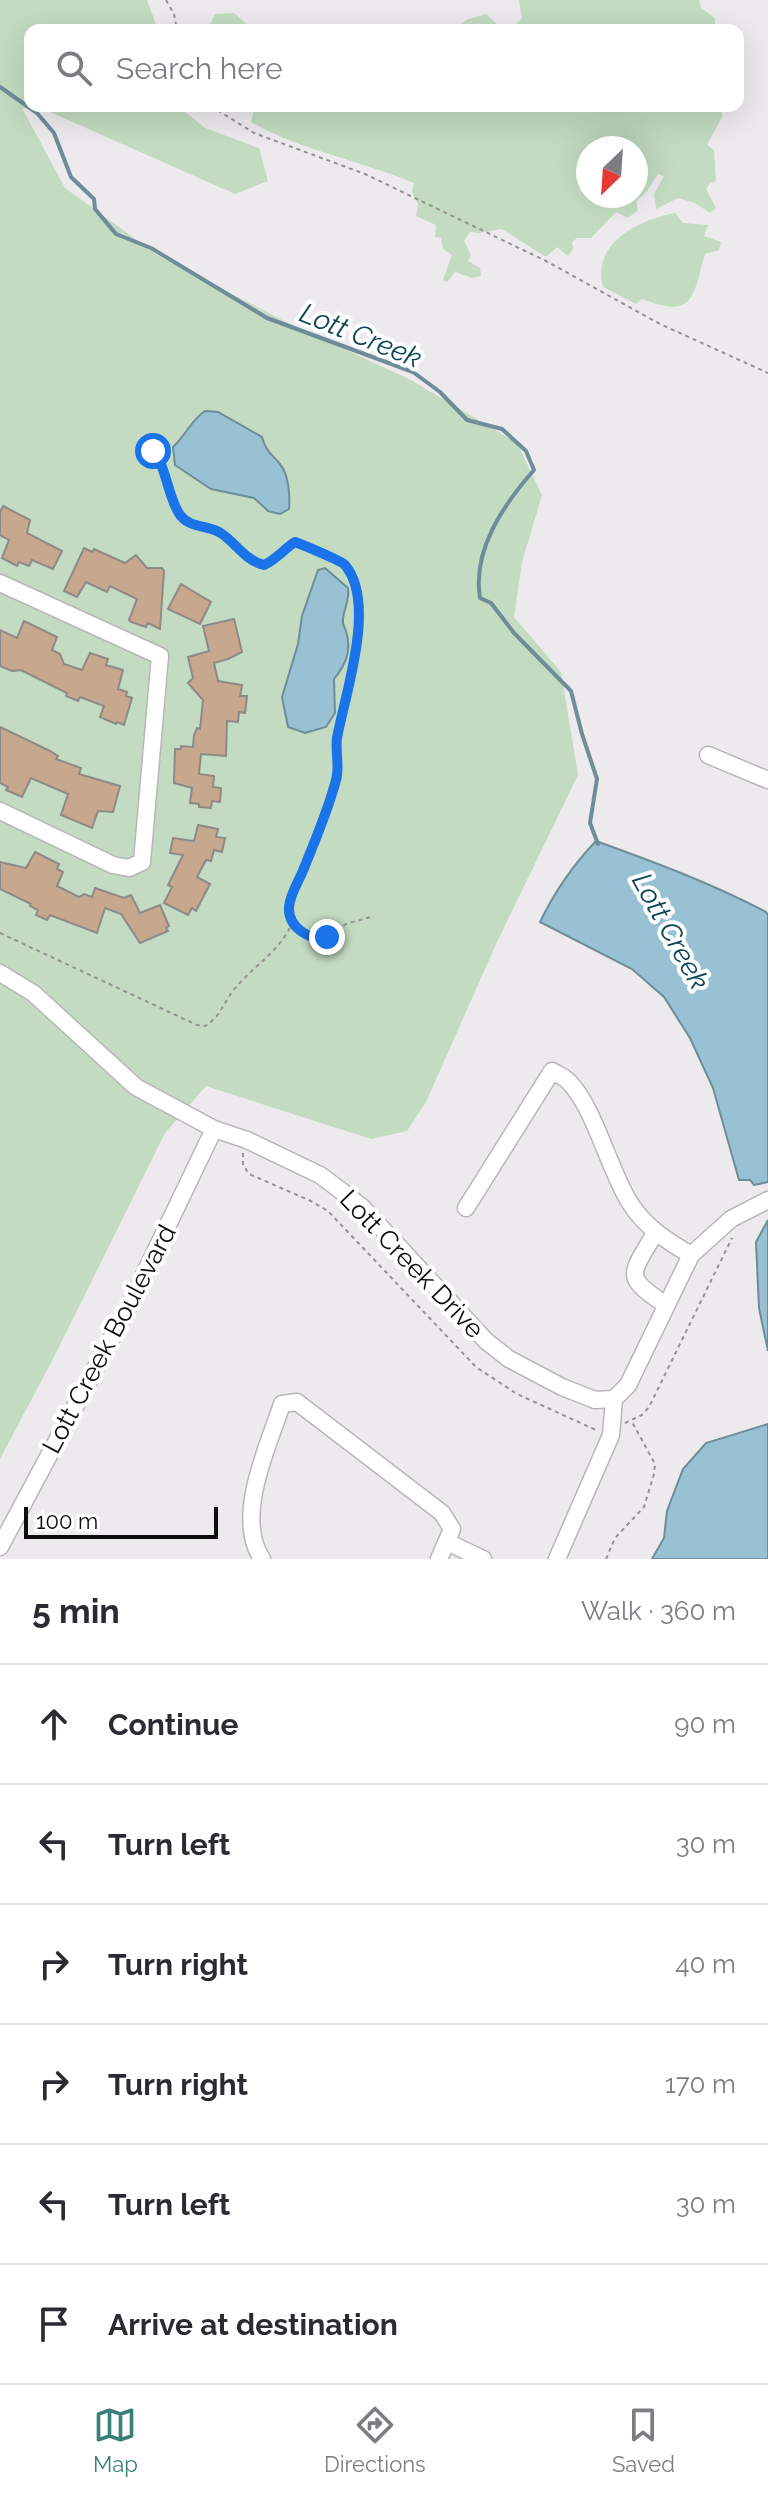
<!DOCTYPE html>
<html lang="en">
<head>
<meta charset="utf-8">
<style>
  body { margin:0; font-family:Raleway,sans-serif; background:#f2f2f3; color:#2b2b33 }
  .compass { position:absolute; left:576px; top:136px; width:72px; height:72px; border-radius:50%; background:#fff; box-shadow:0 8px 32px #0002; rotate:205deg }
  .scale { position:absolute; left:24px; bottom:20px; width:194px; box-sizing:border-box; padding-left:8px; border:4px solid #0e0d0e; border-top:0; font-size:22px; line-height:28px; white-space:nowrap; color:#0e0d0e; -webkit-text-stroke:6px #fff; paint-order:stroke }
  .stop { position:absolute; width:24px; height:24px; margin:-18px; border:6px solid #1a73e8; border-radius:50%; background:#fff }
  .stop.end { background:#1a73e8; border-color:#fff; box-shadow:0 2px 8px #0008 }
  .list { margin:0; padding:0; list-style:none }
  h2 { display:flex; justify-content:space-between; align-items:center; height:104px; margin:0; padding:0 32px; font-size:34px }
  h2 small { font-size:26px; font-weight:400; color:#7c7c81 }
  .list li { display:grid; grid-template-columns:52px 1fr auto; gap:24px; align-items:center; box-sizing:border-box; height:120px; padding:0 32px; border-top:2px solid #e1e1e2 }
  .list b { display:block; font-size:30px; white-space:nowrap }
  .list em { font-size:26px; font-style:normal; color:#7c7c81 }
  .icon { flex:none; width:44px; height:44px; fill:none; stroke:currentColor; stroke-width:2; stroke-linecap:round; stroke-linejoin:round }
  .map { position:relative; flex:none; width:768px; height:1559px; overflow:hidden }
  .search { position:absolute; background:#fff; box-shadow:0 8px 32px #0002; left:24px; right:24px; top:24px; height:88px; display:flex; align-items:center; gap:20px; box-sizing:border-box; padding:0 28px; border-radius:16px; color:#7c7c81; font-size:30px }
  .sheet { height:824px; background:#fff }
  nav { display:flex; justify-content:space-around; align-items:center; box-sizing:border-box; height:112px; border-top:2px solid #e1e1e2; background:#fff; font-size:22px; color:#7c7c81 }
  nav a { display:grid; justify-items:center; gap:4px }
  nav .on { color:#398079 }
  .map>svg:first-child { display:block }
</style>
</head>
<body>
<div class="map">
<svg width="768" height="1559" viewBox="0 0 768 1559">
  <rect width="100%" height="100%" fill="#edeaed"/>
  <g fill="#c2dbc1" fill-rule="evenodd">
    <polygon points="0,0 147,0 158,30 30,30 30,106 178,106 205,128 259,148 268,181 235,194 50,112 22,108 65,188 159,256 284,321 411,380 517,443 542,495 522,562 514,617 561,672 578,775 497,942 426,1102 407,1131 371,1139 206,1086 165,1133 55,1355 0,1459"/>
    <polygon points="519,0 699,0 701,8 715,18 715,30 510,30 522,18"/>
    <polygon points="234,13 253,30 196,30 211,23 215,14"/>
    <polygon points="486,14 503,30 453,30 466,20"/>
    <path d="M255,106H722V117L707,145L714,150L716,181L710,183L706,189L716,208L710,213L695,203L678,198L656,209L654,194L664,176L658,174L647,191L636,202L638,210L628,218L616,212L591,238H577L572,242L573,249L568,256L557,247L546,257L502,229L479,233L470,232L464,241L471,255L468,261L480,268L481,276L472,278L455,272L447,282L443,280L452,255L443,249L441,238L435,237L436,225L416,216L418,204L412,192L414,183C360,160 302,151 251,122ZM588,148H636V196H588Z"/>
    <path d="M675,213L683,223L708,225L704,236L721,242L719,250L705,254C692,298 695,319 642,299L636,304L603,287C591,243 639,220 675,213Z"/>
  </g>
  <g fill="#98c2d4" stroke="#6f8c99" stroke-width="2">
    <path d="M205,411L218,412L262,437C267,453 270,452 280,464C289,475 290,496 289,509L280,514L268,511L254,498L211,489L175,465L173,447C186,435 192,419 205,411Z"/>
    <path d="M325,568L348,588C350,600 344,608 343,619C342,624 344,626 346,631C352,651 346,664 334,679L335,713L326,727L305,733L288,727L282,697L298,644L302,616L318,570Z"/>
    <path d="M596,841C654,862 711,883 766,912L768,915V1182L754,1185L750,1180H739L713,1088L690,1038L664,997L632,969L540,922C555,891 573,865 596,841Z"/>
    <polygon points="768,1220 768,1351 759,1308 756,1242"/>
    <polygon points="768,1424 768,1559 652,1559 664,1538 667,1511 683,1469 706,1443"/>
  </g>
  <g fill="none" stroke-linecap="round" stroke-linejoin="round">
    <path stroke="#6f8c99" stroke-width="4" d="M0,87L37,113L54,133L71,177L94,199L95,209L116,234L151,248L267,318L413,372L440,392L467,420L502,429L526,451L534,470C504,504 472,550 480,598L491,603L514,633L571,691L582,734L597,779L590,823L598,844"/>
  </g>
  <g fill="#c7a78d" stroke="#8e8a88" stroke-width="2">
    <polygon points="3,506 30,520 27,533 62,551 53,569 32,560 29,566 19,562 17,566 2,558 9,540 0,535 0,512"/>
    <polygon points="84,548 92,552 94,549 125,563 136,555 147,568 162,568 164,571 160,629 148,623 146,627 131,622 129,620 137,599 110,586 107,592 86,582 77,597 64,591"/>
    <polygon points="181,584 211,602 200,624 168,609"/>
    <polygon points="234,619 242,652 228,659 214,663 218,681 242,685 240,696 247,696 245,713 239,712 238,722 227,721 226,756 201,754 199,774 214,776 213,787 221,788 220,802 212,801 211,808 199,807 199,804 190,803 192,788 174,783 174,780 175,749 181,749 181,746 193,747 194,735 197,728 200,729 203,700 188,683 193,678 188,657 209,651 203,626"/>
    <polygon points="24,621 57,637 52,650 60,654 64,664 82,670 90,653 108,659 106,665 123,670 118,689 127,692 126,696 132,698 124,725 117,722 116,724 100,717 104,706 80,697 78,701 66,696 67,693 21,670 12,671 0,666 0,630 17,638"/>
    <polygon points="0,727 50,751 58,756 56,759 81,768 79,774 120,786 113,812 98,811 92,828 61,815 68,794 31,778 22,797 6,790 8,787 0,783"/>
    <polygon points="198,825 218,829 216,837 225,838 222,852 214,850 211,861 206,860 197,877 210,884 196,911 192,908 188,915 164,903 172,887 168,885 183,855 170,853 173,838 194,841"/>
    <polygon points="35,852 59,864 57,869 63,872 57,886 79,897 84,894 92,897 95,888 124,898 131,895 140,913 160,905 169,926 166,928 168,931 140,943 121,914 105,908 97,933 50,915 47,920 36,915 38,910 30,906 31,904 0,889 0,862 26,868"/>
  </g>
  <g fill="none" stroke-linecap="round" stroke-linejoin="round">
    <defs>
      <g id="minor">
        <polyline points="0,583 160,656 142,862 129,868 113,865 0,811"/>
        <polyline points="708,755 768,780"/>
        <polyline points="0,973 33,993 136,1087 214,1129 247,1140 320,1175 344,1193 362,1207 486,1341 509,1359 562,1387 595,1400 614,1399 628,1385 691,1255 731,1219 768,1200"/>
        <path d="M466,1208L552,1071C557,1074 564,1077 568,1081C594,1106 609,1170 630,1203C645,1227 667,1241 691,1255"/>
        <path d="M655,1233C631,1275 622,1276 666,1305"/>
        <polyline points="447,1542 483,1559"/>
        <polyline points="0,1547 131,1302 214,1129"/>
        <path d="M262,1559C234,1517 268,1447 282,1404L297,1402L442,1513L452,1529L439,1559"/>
        <polyline points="557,1559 611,1435 614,1399"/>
      </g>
    </defs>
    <use href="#minor" stroke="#b9b6b9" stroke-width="19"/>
    <g stroke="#949294" stroke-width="2" stroke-dasharray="4 4" stroke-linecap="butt">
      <polyline points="166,0 174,14 177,30"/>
      <polyline points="211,106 254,133 365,174 546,261 660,324 768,373"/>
      <path d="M146,445C168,462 166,488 178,511C186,527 201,523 215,530C234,539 243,559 264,565C277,559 284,549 295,542L324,556L334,557L344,564L351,576L357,587L358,650L338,735L337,778L294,891L289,911L299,929L317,939L327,937L346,924L374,916"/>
      <path d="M0,933L197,1025L205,1026C222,1016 224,1000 237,986C256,964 280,951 292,923"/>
      <polyline points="243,1153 243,1165 249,1174 311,1201 328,1211 476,1367 517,1394 596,1430"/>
      <polyline points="625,1423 642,1415 649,1407 732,1238"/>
      <polyline points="606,1559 615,1538 644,1507 654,1474 655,1464 632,1422"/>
    </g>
    <use href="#minor" stroke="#fff" stroke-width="16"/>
  </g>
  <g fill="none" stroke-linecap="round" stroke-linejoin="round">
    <path stroke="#1a73e8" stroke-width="10" d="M153,451C168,470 167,496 180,515C190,528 206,525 219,532C236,542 244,560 264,565C277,559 284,549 295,542C303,545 342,561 345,565C377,603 345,694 337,738C335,752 340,767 336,780C328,811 314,843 302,873C297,884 290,895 289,907C288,927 309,941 327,937"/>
  </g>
  <g text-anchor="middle" stroke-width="8" stroke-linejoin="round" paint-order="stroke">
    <g font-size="26" fill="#0e0d0e" stroke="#fff">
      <text transform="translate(412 1264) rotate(46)" y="9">Lott Creek Drive</text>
      <text transform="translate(109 1339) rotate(-62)" y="9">Lott Creek Boulevard</text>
    </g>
    <g font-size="28" font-style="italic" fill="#094458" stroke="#fff">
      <text transform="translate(361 335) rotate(22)" y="10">Lott Creek</text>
      <text transform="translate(671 931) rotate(61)" y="10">Lott Creek</text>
    </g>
  </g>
</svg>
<svg class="compass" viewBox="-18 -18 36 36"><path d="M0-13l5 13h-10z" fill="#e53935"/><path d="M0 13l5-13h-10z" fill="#7c7c81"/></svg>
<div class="scale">100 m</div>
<div class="stop" style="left:153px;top:451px"></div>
<div class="stop end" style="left:327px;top:937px"></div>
<div class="search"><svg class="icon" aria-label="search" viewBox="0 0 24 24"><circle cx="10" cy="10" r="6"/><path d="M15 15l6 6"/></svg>Search here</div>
</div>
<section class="sheet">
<h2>5 min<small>Walk · 360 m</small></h2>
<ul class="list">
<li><svg class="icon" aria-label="ahead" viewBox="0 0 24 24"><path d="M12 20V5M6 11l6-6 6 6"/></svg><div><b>Continue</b></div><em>90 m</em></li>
<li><svg class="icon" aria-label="left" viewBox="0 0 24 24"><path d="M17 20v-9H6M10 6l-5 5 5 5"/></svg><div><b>Turn left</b></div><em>30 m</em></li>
<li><svg class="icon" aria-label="right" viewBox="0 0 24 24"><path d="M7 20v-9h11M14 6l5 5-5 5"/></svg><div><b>Turn right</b></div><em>40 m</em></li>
<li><svg class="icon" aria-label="right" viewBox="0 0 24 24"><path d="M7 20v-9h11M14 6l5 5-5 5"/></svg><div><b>Turn right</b></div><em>170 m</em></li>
<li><svg class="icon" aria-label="left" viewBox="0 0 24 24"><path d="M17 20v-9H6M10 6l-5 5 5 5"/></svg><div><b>Turn left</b></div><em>30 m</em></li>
<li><svg class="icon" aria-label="arrive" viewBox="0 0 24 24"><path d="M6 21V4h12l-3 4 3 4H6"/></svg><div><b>Arrive at destination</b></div></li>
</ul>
</section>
<nav>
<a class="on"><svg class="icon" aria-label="map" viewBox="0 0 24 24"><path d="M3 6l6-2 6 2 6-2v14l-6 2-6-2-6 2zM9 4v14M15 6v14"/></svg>Map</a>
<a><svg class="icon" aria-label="directions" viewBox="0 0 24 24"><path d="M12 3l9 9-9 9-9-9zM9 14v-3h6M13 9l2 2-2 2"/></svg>Directions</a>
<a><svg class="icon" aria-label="saved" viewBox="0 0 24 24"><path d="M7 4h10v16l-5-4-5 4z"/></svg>Saved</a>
</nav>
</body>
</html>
